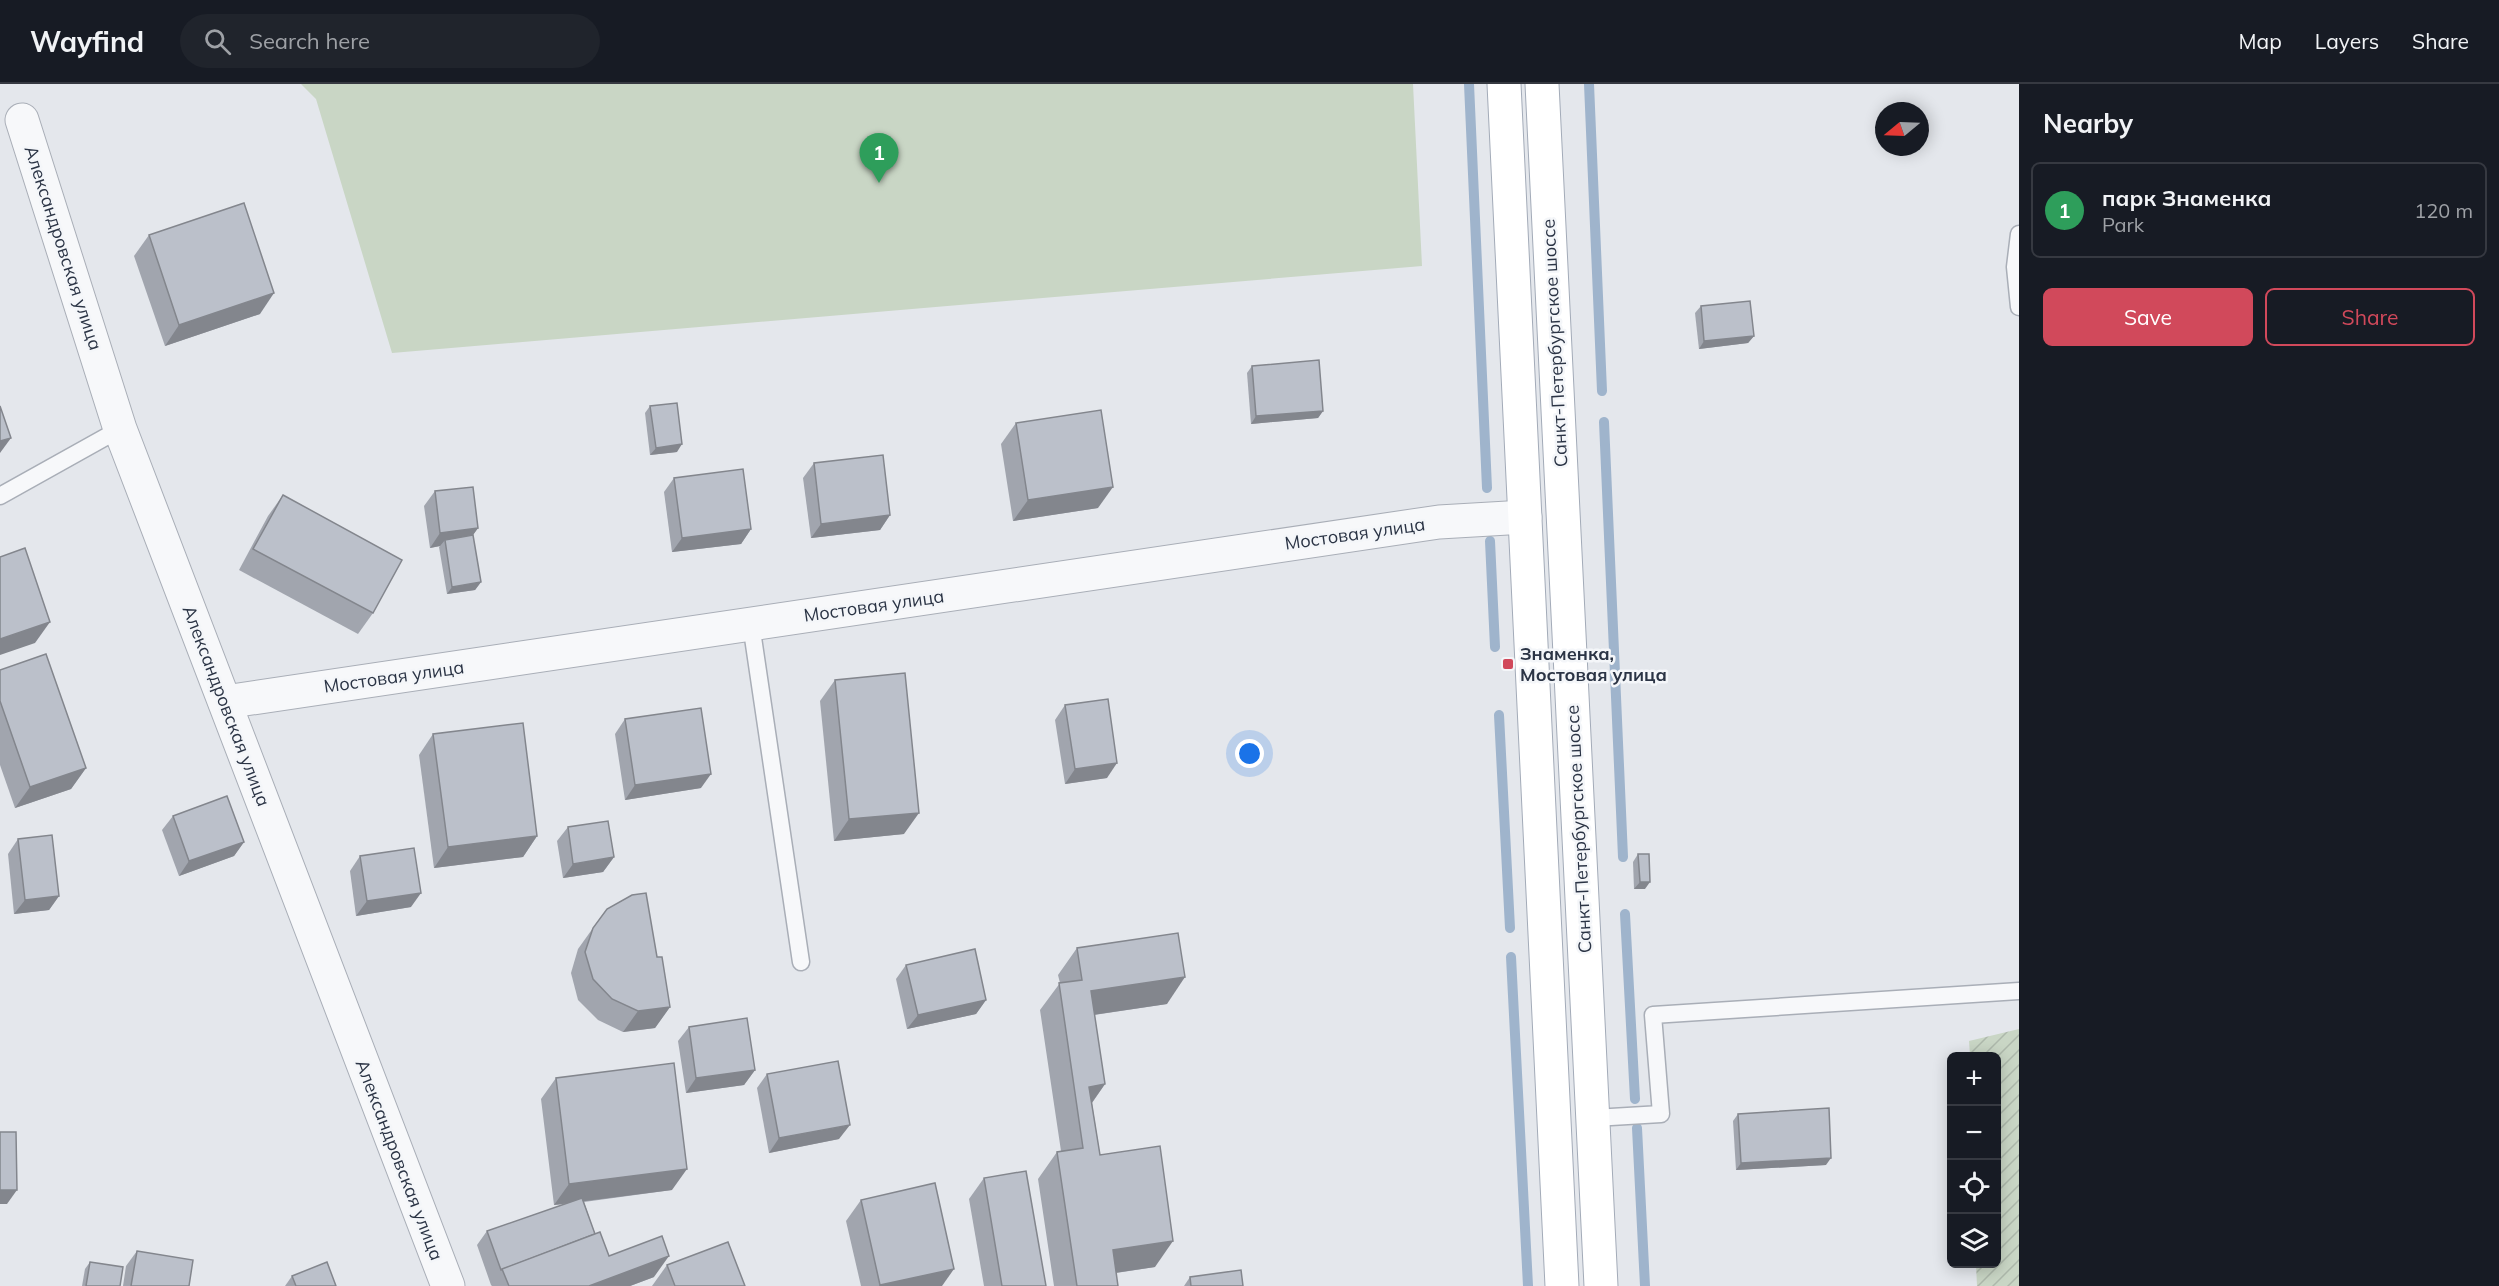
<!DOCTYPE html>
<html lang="en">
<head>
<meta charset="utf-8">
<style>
  body { margin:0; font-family:Mulish,sans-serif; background:#20242c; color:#f1f3f6 }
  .controls { position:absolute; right:18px; bottom:18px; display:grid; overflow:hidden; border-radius:9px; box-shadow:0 3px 15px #0003 }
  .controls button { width:54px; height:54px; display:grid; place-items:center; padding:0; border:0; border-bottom:2px solid #363941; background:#171b24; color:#f1f3f6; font:30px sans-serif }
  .compass { position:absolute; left:1875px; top:18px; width:54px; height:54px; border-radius:50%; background:#171b24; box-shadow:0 3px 15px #0003; rotate:251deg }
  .you { position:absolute; left:1250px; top:670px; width:21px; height:21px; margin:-15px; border:4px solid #fff; border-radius:50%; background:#1a73e8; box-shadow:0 0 0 9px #1a73e833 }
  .badge { display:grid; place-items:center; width:39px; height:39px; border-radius:50%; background:#d1495b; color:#fff; font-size:20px; font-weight:700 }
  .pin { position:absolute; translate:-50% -50px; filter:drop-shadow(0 2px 3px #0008) }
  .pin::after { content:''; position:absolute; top:32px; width:21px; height:18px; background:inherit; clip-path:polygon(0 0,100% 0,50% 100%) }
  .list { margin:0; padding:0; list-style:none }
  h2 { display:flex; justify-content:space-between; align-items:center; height:78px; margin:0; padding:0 24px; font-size:26px }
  h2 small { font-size:20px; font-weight:400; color:#9ea1a6 }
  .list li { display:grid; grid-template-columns:39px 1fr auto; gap:18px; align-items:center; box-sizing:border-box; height:96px; margin:0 12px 12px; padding:0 12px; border:2px solid #363941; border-radius:9px }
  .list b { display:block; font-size:22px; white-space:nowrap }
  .list p { margin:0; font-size:20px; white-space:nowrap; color:#9ea1a6 }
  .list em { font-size:20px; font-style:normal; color:#9ea1a6 }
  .actions { display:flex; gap:12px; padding:18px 24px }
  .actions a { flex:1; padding:14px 0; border:2px solid #d1495b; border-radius:9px; text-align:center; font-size:21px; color:#d1495b }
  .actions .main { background:#d1495b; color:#fff }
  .icon { flex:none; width:33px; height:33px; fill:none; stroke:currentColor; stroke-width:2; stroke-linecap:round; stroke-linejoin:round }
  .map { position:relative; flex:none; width:2019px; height:1202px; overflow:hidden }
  header { display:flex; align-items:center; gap:36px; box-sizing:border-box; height:84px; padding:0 30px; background:#171b24; border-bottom:2px solid #363941 }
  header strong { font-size:28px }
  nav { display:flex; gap:33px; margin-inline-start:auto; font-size:21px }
  .search { width:420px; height:54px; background:#20242c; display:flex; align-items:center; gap:15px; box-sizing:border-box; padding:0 21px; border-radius:33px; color:#9ea1a6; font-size:22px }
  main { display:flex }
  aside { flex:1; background:#171b24 }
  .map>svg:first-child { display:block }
</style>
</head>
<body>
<header>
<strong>Wayfind</strong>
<div class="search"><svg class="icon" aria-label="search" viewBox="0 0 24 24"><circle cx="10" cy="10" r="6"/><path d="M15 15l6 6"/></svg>Search here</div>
<nav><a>Map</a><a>Layers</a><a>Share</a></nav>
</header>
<main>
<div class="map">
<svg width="2019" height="1202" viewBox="0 0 2019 1202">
  <defs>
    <pattern id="garden-furrows" width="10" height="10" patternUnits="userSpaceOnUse" patternTransform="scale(1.5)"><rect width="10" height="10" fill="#c9d6c5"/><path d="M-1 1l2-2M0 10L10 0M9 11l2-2" fill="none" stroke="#adb8ab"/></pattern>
  </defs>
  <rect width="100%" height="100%" fill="#e4e7ec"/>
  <polygon fill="#c9d6c5" points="301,0 1413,0 1422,182 392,269 316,15"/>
  <polygon fill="url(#garden-furrows)" points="2019,945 2019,1202 1977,1202 1976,1180 1996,1180 1996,972 1970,972 1969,957"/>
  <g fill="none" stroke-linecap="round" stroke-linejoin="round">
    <g stroke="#9fb4cc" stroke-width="10">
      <polyline points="1469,0 1487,404"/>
      <polyline points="1589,0 1602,307"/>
      <polyline points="1604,338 1623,773"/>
      <polyline points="1490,457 1495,563"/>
      <polyline points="1499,631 1510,844"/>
      <polyline points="1625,830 1635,1015"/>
      <polyline points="1511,873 1528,1202"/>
      <polyline points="1637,1044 1645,1202"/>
    </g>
    <defs>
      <g id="lane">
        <polyline points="2019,150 2015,183 2019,223"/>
        <polyline points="0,412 120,345"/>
        <polyline points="751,540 801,878"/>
        <polyline points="1594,1034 1661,1030 1653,931 2019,907"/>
      </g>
      <g id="street">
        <polyline points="22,36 120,345 448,1202"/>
        <polyline points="225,618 1439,438 1525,433"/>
      </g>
      <g id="primary">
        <polyline points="1504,0 1562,1202"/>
        <polyline points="1542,0 1601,1202"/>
      </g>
    </defs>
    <use href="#lane" stroke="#a9aeb7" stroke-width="19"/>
    <use href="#street" stroke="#a9aeb7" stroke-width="35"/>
    <use href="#primary" stroke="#a3abb8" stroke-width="35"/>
    <use href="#lane" stroke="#f7f8fa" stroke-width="16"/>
    <use href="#street" stroke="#f7f8fa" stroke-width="33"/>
    <use href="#primary" stroke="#fff" stroke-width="33"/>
  </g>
  <g fill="#a1a5ae">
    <polygon points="149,151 260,230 165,262 134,172"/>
    <polygon points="1701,222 1754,252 1748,259 1699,265 1695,229"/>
    <polygon points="1252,282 1323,327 1318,334 1251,340 1247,289"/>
    <polygon points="650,322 677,368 650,371 645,329"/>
    <polygon points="1016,339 1098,424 1013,437 1001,360"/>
    <polygon points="814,379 890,431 880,446 811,454 803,394"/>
    <polygon points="674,394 751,445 741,460 672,468 664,408"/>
    <polygon points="435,407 478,444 473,451 481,498 475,506 447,510 439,463 440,462 430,464 424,422"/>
    <polygon points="283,411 373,529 358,550 239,486 268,432"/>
    <polygon points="0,586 86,684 71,705 15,724 0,681"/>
    <polygon points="835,596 904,750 834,757 820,617"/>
    <polygon points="1065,621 1107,694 1065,700 1055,636"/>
    <polygon points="625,635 701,704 625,716 615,650"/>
    <polygon points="433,650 537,752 523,773 434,784 419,671"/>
    <polygon points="173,732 244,758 234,772 179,792 162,746"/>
    <polygon points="568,743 614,773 603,788 563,794 557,757"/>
    <polygon points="18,755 59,812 49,826 14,830 8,770"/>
    <polygon points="1638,770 1645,805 1634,805 1633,778"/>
    <polygon points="360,772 411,823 356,832 350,787"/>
    <polygon points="593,844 657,873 670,923 655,944 623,948 598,936 578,916 571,889 578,865"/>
    <polygon points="1077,864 1167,920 1094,931 1105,1000 1092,1019 1100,1071 1155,1183 1116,1189 1118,1202 1054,1202 1038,1095 1057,1068 1061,1067 1040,926 1060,899 1058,891"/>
    <polygon points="906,881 986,916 976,930 907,945 896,895"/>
    <polygon points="689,943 755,986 744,1001 686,1009 678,957"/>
    <polygon points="767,990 839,1055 769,1069 757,1004"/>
    <polygon points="556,994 672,1106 584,1118 595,1150 609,1172 654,1193 630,1202 491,1202 492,1201 491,1201 477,1161 487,1147 565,1120 554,1121 541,1015"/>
    <polygon points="1738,1030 1826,1081 1736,1086 1733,1037"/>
    <polygon points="984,1094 1046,1202 984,1202 969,1115"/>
    <polygon points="861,1116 942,1202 861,1202 846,1137"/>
    <polygon points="137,1167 189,1202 123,1202 126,1182"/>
    <polygon points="90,1178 120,1202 82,1202 85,1185"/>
    <polygon points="667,1181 745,1202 652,1202"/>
    <polygon points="292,1192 336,1202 285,1202"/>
    <polygon points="1190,1193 1243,1202 1184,1202"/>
  </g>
  <g fill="#83868d">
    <polygon points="274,209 260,230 165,262 179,241"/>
    <polygon points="1754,252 1748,259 1699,265 1704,257"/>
    <polygon points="1323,327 1318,334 1251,340 1256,332"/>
    <polygon points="11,354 0,369 0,357"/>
    <polygon points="682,360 677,368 650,371 656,364"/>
    <polygon points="1113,403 1098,424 1013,437 1028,416"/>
    <polygon points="890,431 880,446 811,454 821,440"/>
    <polygon points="478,444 468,458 445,456 440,462 430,464 440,449"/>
    <polygon points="751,445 741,460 672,468 682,454"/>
    <polygon points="481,498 475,506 447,510 452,503"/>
    <polygon points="50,538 35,559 0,571 0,555"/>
    <polygon points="1117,679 1107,694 1065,700 1075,685"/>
    <polygon points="86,684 71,705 15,724 30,703"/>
    <polygon points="711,690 701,704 625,716 635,701"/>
    <polygon points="919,729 904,750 834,757 849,735"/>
    <polygon points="537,752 523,773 434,784 448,763"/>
    <polygon points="244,758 234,772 179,792 189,777"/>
    <polygon points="614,773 603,788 563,794 573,780"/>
    <polygon points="1640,798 1650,798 1645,805 1634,805"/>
    <polygon points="421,809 411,823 356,832 367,817"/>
    <polygon points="59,812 49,826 14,830 25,816"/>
    <polygon points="1185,893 1167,920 1072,934 1091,907"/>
    <polygon points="986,916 976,930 907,945 918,931"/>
    <polygon points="670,923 655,944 623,948 638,927"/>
    <polygon points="755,986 744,1001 686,1009 696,994"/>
    <polygon points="1105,1000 1086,1027 1089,1003"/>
    <polygon points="850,1041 839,1055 769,1069 779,1054"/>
    <polygon points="1831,1074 1826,1081 1736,1086 1741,1079"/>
    <polygon points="687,1085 672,1106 554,1121 569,1100"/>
    <polygon points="0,1106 17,1106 7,1120 0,1120"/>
    <polygon points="1173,1157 1155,1183 1094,1192 1113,1166"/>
    <polygon points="669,1172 654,1193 630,1202 589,1202"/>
    <polygon points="954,1185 942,1202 879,1202 880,1201"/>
  </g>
  <g fill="#bbc0ca" stroke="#83868d" stroke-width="1.5">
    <polygon points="244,119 274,209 179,241 149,151"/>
    <polygon points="1750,217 1754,252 1704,257 1701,222"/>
    <polygon points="1319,276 1323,327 1256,332 1252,282"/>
    <polygon points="677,319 682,360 656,364 650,322"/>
    <polygon points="0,322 11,354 0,357"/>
    <polygon points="1101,326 1113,403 1028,416 1016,339"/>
    <polygon points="883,371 890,431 821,440 814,379"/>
    <polygon points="743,385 751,445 682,454 674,394"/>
    <polygon points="473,403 478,444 440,449 435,407"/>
    <polygon points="283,411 402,476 373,529 253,465"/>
    <polygon points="473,451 481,498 452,503 445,456"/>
    <polygon points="25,464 50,538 0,555 0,473"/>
    <polygon points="46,570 86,684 30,703 0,617 0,586"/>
    <polygon points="905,589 919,729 849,735 835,596"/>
    <polygon points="1108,615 1117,679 1075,685 1065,621"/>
    <polygon points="701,624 711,690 635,701 625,635"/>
    <polygon points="523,639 537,752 448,763 433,650"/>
    <polygon points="227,712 244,758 189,777 173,732"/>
    <polygon points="608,737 614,773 573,780 568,743"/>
    <polygon points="52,751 59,812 25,816 18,755"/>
    <polygon points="414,764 421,809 367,817 360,772"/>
    <polygon points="1638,770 1649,770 1650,798 1640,798"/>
    <polygon points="646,809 657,873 662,873 670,923 638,927 612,915 593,895 585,868 593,844 607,825 632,811"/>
    <polygon points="1178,849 1185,893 1091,907 1105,1000 1089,1003 1100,1071 1160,1062 1173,1157 1113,1166 1118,1202 1077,1202 1057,1068 1083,1064 1059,899 1082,896 1077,864"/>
    <polygon points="975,865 986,916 918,931 906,881"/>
    <polygon points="747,934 755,986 696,994 689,943"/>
    <polygon points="838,977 850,1041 779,1054 767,990"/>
    <polygon points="674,979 687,1085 569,1100 556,994"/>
    <polygon points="1829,1024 1831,1074 1741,1079 1738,1030"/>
    <polygon points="0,1048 16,1048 17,1106 0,1106"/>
    <polygon points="1026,1087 1046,1202 1002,1202 984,1094"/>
    <polygon points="935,1099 954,1185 880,1201 861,1116"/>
    <polygon points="582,1114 595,1150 501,1186 487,1147"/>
    <polygon points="600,1148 609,1172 662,1152 669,1172 589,1202 509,1202 502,1185"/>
    <polygon points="728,1158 745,1202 675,1202 667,1181"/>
    <polygon points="137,1167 193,1176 189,1202 131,1202"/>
    <polygon points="90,1178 123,1183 120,1202 86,1202"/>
    <polygon points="327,1178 336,1202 296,1202 292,1192"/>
    <polygon points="1241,1186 1243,1202 1191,1202 1190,1193"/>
  </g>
  <rect fill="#d1495b" stroke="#f4f6f9" stroke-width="2" x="1502" y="574" width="12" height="12" rx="3"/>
  <g text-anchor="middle" stroke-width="5" stroke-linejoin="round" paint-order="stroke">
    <g font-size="18" fill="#2b3445" stroke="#f4f6f9">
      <text transform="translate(63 164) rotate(72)" y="6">Александровская улица</text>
      <text transform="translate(1555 259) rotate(-93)" y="6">Санкт-Петербургское шоссе</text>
      <text transform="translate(1355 450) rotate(-8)" y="6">Мостовая улица</text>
      <text transform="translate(874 522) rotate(-8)" y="6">Мостовая улица</text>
      <text transform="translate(394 593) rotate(-8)" y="6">Мостовая улица</text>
      <text transform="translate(226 622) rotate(69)" y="6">Александровская улица</text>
      <text transform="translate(1579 745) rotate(-93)" y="6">Санкт-Петербургское шоссе</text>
      <text transform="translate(399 1076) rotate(69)" y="6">Александровская улица</text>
    </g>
    <g font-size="18" font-weight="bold" fill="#2b3445" stroke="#f4f6f9" text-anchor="start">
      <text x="1520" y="576">Знаменка,<tspan x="1520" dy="21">Мостовая улица</tspan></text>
    </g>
  </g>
</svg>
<div class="controls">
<button>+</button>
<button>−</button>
<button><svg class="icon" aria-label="locate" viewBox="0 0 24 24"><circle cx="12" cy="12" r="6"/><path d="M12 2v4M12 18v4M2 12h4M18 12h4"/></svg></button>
<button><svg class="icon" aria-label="layers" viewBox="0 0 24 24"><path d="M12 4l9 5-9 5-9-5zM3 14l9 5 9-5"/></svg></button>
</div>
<svg class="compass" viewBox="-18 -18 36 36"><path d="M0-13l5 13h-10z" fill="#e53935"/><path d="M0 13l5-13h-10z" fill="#9ea1a6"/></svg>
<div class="you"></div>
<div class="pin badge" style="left:879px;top:99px;background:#2e9e5b">1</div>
</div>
<aside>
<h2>Nearby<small></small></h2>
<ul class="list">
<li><span class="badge" style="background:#2e9e5b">1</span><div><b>парк Знаменка</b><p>Park</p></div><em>120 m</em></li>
</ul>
<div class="actions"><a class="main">Save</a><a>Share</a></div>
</aside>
</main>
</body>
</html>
